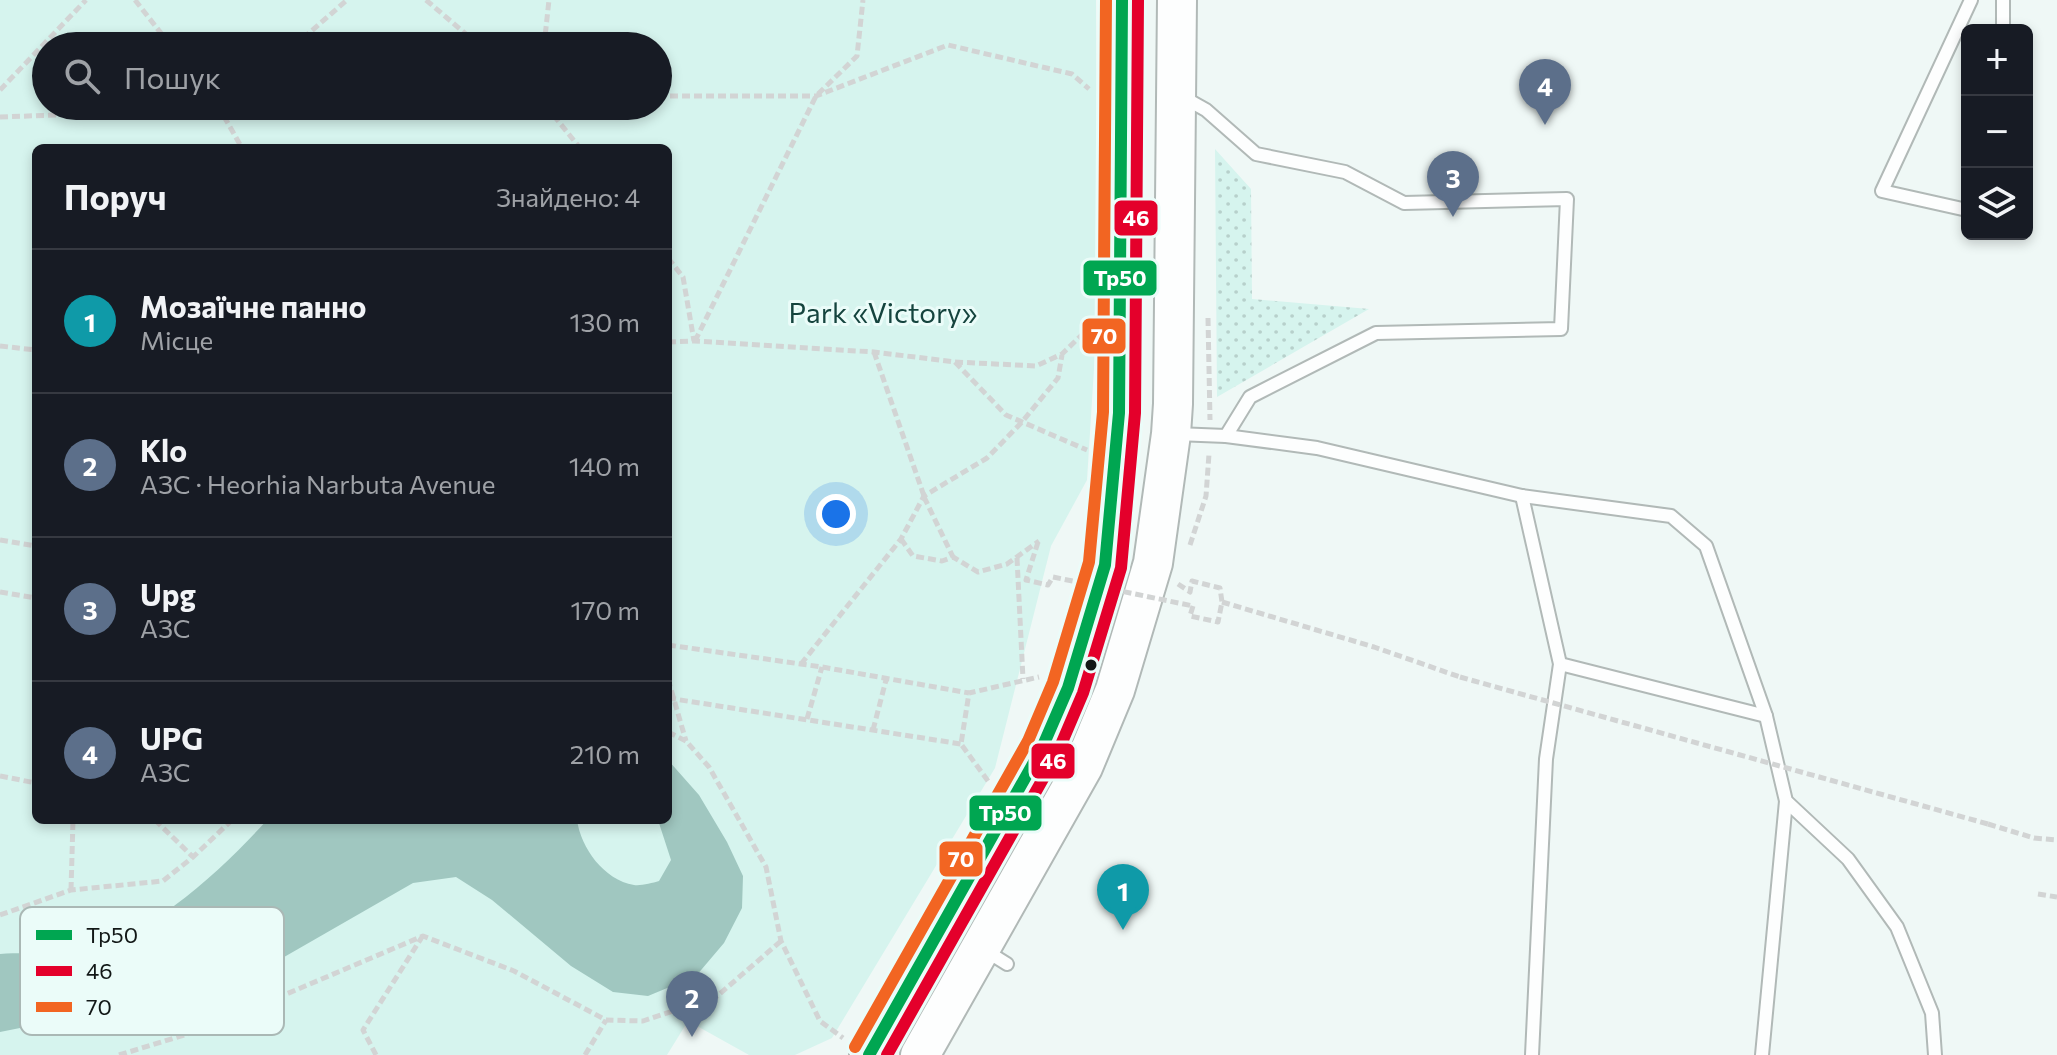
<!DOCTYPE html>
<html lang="uk">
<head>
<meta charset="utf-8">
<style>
  body { margin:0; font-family:Commissioner,sans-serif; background:#20242c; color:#f1f3f6 }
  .controls { position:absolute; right:24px; top:24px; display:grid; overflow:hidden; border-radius:12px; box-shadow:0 4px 12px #0003 }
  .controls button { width:72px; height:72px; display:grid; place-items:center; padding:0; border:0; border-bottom:2px solid #363941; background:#171b24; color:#f1f3f6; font:40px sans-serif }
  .you { position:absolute; left:836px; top:514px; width:28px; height:28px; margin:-20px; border:6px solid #fff; border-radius:50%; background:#1a73e8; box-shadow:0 0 0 12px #1a73e833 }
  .badge { display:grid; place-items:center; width:52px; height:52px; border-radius:50%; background:#afb4b5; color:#fff; font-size:26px; font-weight:700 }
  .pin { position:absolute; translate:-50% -66px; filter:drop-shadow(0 2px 4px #0008) }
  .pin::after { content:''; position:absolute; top:42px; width:28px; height:24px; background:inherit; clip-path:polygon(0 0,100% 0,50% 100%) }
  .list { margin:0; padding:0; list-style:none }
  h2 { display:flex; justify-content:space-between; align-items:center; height:104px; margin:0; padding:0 32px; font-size:34px }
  h2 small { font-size:26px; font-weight:400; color:#9ea1a6 }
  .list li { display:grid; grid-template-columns:52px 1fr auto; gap:24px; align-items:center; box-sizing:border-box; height:144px; padding:0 32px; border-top:2px solid #363941 }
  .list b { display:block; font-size:30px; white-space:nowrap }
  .list p { margin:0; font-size:26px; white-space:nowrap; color:#9ea1a6 }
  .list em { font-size:26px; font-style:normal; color:#9ea1a6 }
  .icon { flex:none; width:44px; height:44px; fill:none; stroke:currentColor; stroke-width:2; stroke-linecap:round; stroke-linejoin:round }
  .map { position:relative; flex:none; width:2057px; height:1055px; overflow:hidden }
  .search { position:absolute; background:#171b24; box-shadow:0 4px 12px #0003; left:32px; top:32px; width:640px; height:88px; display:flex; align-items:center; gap:20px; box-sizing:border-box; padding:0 28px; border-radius:44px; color:#9ea1a6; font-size:30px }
  .panel { position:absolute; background:#171b24; box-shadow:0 4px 12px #0003; left:32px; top:144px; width:640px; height:680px; border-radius:12px }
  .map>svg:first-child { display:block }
</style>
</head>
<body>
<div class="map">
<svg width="2057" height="1055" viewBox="0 0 2057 1055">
  <defs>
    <pattern id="grass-dots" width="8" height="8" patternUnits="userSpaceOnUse" patternTransform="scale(2)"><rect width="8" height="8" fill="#d6f4ee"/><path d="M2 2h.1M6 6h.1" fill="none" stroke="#b7d0cb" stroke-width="1.8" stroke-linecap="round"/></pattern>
  </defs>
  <rect width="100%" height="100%" fill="#eff8f6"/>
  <polygon fill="url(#grass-dots)" points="1215,149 1251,189 1252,299 1369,309 1217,397"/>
  <path fill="#d6f4ee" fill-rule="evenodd" d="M0,0H1096L1097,321L1087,480L1051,546L995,768L832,1038L795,1055H749L688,1021L667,1055H0ZM46,46H658V106H46ZM36,148H668V820H36Z"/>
  <path fill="#a0c7c0" d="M668,760L699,795L727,842L743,876L742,908L724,943L696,976L648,996L613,992L571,966L492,900L456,877L413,883L265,968L184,1010L125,1020L40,1024L0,1032V954C24,951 60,959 80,954C148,938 221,871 267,820H577C581,848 604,880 634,885C641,886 652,883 659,881L671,860L658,820H668Z"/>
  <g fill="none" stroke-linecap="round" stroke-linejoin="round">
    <defs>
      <g id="lane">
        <polyline points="2003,30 2003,0"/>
        <polyline points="1181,96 1206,110 1256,154 1345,172 1404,203 1567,199 1561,329 1376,333 1250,397 1226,436"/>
        <polyline points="1967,210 1882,191 1971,0"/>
        <polyline points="1176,434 1226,436 1317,448 1522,496 1671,516 1706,546 1766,716 1786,801 1848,859 1897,927 1932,1013 1935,1055"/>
        <polyline points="1522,496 1560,664 1546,759 1532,1055"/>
        <polyline points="1560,664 1766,716"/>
        <polyline points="983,949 1007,964"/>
        <polyline points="1762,1055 1786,801"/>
      </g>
      <g id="primary">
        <polyline points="869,1055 1042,748 1068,688 1105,565 1119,413 1122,0"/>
        <polyline points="920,1055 1083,767 1115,690 1153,563 1171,434 1173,404 1177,0"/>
      </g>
    </defs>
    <use href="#lane" stroke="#b1b9b7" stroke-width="16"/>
    <use href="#primary" stroke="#b1b9b7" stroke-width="42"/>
    <g stroke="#d2d4d4" stroke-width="5" stroke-dasharray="8 4" stroke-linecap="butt">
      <polyline points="135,0 171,46"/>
      <polyline points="426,0 480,46"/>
      <polyline points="294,46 347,0"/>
      <polyline points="544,46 549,0"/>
      <polyline points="0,90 86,0"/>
      <polyline points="658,96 816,96 948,45 1072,74 1089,89"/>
      <polyline points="218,106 242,148"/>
      <polyline points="546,106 580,148"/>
      <polyline points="0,117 308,106"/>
      <polyline points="668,258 683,277 694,341"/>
      <polyline points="1208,318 1210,420"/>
      <polyline points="695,341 816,96 857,56 863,0"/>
      <polyline points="668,342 694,341 874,352 955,362 1036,366 1062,354 1089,328"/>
      <polyline points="0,346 36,350"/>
      <polyline points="874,352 924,496"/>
      <polyline points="955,362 1006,415 1087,450"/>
      <polyline points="924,497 953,557"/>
      <polyline points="901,539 913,556 942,561 953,557 978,572 1007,564 1039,541"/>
      <polyline points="0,540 36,546"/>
      <polyline points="1038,542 1026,580 1048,585 1053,577"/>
      <polyline points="1190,545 1206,496 1209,454"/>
      <polyline points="1017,558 1023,679"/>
      <polyline points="1178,584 1190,592 1192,581 1220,588 1222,602 1218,622 1190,616 1193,606"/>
      <polyline points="0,592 36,598"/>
      <polyline points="1222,602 1374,647 1460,677"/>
      <polyline points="668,645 822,667 969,693"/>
      <polyline points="801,664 901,539 924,496 987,458 1022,422 1058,378 1062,355"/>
      <polyline points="668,679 686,741"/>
      <polyline points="668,698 961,744"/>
      <polyline points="807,719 822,667"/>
      <polyline points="873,730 886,680"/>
      <polyline points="668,732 686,741 709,767 766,867 781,941 820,1021 843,1038"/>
      <polyline points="0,776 36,783"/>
      <polyline points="988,781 961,744 969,693 1039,677"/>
      <polyline points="155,820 193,857"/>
      <polyline points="1988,824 2034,838 2057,840"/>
      <polyline points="71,890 73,820"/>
      <polyline points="2038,894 2057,897"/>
      <polyline points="0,915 71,890 163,881 193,857 232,820"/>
      <polyline points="119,1055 204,1029 423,936 514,971 606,1020 643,1021 716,997 781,941"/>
      <polyline points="376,1055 363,1030 422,937"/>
      <polyline points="585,1055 606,1020"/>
    </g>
    <use href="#lane" stroke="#fdfefe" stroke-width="12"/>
    <use href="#primary" stroke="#fdfefe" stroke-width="38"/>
    <g stroke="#d2d4d4" stroke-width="5" stroke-dasharray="8 4" stroke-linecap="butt">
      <polyline points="1053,577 1193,606"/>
      <polyline points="1460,677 1988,824"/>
    </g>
    <defs>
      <polyline id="bus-1" points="869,1055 1042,748 1068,688 1105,565 1119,413 1122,0"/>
      <polyline id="bus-2" points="887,1055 1057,754 1083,693 1121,568 1135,413 1138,0"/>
      <polyline id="bus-3" points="855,1047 1028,741 1053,682 1089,562 1103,412 1106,0"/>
    </defs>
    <use href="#bus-1" stroke="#ebfcf9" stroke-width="18"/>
    <use href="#bus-2" stroke="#ebfcf9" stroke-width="18"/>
    <use href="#bus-3" stroke="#ebfcf9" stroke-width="18"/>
    <use href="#bus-1" stroke="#00a651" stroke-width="12"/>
    <use href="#bus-2" stroke="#e4002b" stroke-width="12"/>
    <use href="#bus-3" stroke="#f26522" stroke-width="12"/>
  </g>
  <circle fill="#121817" stroke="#ebfcf9" stroke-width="3" cx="1091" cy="665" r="7"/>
  <g text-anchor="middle" stroke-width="6" stroke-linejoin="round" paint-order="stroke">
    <g font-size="28" fill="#15443e" stroke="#ebfcf9">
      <text x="883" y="323">Park «Victory»</text>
    </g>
  </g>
  <rect x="20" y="907" width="264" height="128" rx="12" fill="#ebfcf9" stroke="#aab8b5" stroke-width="2"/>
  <rect x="36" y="930" width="36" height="10" fill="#00a651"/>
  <rect x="36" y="966" width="36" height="10" fill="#e4002b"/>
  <rect x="36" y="1002" width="36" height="10" fill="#f26522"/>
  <g font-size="22" fill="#121817">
    <text x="86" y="943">Тр50</text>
    <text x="86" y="979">46</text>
    <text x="86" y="1015">70</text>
  </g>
  <g stroke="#ebfcf9" stroke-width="3">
    <rect x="1113" y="199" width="46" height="38" rx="8" fill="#e4002b"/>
    <rect x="1082" y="259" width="76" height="38" rx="8" fill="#00a651"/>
    <rect x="1081" y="317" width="46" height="38" rx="8" fill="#f26522"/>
    <rect x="1030" y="742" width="46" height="38" rx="8" fill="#e4002b"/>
    <rect x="968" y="794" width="75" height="38" rx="8" fill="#00a651"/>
    <rect x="938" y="840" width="46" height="38" rx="8" fill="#f26522"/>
  </g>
  <g font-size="22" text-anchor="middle" font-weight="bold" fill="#fff">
    <text x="1136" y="226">46</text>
    <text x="1120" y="286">Тр50</text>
    <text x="1104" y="344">70</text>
    <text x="1053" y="769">46</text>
    <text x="1005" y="821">Тр50</text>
    <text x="961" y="867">70</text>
  </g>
</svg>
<div class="controls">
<button>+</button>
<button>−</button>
<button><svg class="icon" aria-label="layers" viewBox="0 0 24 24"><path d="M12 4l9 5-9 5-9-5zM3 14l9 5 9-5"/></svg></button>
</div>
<div class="you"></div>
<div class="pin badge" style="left:1123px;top:930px;background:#0f9aa8">1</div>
<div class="pin badge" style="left:692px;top:1037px;background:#5c6f8a">2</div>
<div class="pin badge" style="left:1453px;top:217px;background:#5c6f8a">3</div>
<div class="pin badge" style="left:1545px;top:125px;background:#5c6f8a">4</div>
<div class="search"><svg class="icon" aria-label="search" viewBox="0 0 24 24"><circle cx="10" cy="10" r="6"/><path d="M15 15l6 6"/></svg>Пошук</div>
<section class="panel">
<h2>Поруч<small>Знайдено: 4</small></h2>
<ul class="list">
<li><span class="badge" style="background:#0f9aa8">1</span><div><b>Мозаїчне панно</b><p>Місце</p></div><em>130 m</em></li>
<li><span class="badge" style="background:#5c6f8a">2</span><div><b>Klo</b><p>АЗС · Heorhia Narbuta Avenue</p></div><em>140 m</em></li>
<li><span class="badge" style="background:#5c6f8a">3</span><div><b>Upg</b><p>АЗС</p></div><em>170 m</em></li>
<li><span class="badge" style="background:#5c6f8a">4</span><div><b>UPG</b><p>АЗС</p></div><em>210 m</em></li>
</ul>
</section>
</div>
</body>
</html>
